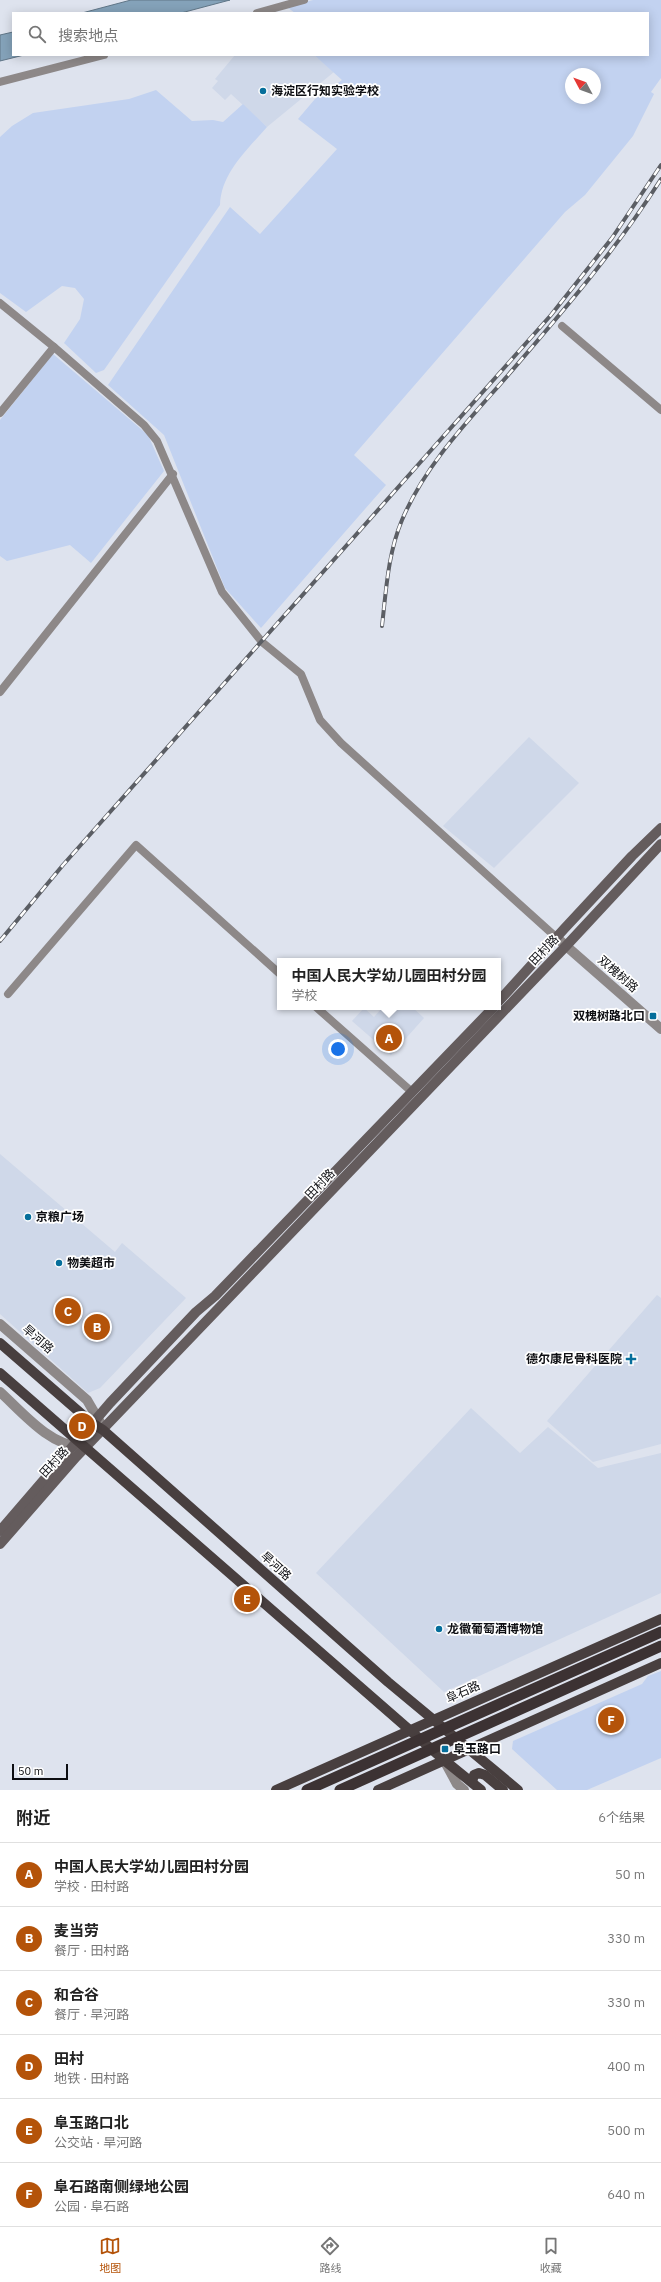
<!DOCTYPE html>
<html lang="zh">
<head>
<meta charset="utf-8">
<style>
  body { margin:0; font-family:"IBM Plex Sans","Noto Sans SC",sans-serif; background:#f2f2f2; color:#222 }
  .compass { position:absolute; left:565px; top:68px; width:36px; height:36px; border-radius:50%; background:#fff; box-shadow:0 2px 10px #0003; rotate:311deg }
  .scale { position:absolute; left:12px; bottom:10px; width:56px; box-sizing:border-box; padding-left:4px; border:2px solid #0d0e12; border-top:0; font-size:11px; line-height:14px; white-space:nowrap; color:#0d0e12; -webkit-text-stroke:3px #fff; paint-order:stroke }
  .you { position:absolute; left:338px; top:1049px; width:14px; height:14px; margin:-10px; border:3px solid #fff; border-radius:50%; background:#1a73e8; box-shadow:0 0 0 6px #1a73e833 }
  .badge { display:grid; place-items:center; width:26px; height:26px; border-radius:50%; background:#b45309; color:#fff; font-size:13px; font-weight:700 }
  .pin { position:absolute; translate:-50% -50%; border:2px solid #fff; box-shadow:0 1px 4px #0006 }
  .popup { position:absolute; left:277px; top:958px; width:224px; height:52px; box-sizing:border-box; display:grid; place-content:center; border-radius:0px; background:#fff; filter:drop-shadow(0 1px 3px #0005); font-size:13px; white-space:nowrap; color:#767676 }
  .popup b { font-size:15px; color:#222 }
  .popup::after { content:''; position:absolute; left:50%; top:100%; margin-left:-8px; border:8px solid transparent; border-top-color:#fff }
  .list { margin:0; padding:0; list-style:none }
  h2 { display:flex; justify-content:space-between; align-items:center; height:52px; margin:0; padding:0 16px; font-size:17px }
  h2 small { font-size:13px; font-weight:400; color:#767676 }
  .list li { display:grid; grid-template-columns:26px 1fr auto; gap:12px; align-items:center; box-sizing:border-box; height:64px; padding:0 16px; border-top:1px solid #e0e0e0 }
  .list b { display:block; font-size:15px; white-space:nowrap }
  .list p { margin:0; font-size:13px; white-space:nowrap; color:#767676 }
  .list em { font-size:13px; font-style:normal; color:#767676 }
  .icon { flex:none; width:22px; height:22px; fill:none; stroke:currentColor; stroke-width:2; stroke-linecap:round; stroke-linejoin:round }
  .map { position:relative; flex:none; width:661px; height:1790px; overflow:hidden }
  .search { position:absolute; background:#fff; box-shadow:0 2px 10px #0003; left:12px; right:12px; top:12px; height:44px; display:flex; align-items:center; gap:10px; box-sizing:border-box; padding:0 14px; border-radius:0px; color:#767676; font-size:15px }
  .sheet { height:436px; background:#fff }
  nav { display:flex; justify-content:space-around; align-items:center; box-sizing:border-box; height:56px; border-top:1px solid #e0e0e0; background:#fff; font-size:11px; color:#767676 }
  nav a { display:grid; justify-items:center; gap:2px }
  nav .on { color:#b45309 }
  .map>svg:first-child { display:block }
</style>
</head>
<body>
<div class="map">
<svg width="661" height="1790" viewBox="0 0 661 1790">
  <rect width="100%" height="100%" fill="#dee3ee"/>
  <g fill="#cfd8e9">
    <polygon points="235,55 314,55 334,72 267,127 231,94 225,100 212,88 218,81 215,79"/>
    <polygon points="529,737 579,783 494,868 443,826"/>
    <polygon points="383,1007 412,1007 424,1018 391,1055 352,1021 364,1008 374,1017"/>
    <polygon points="0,1154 115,1252 122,1243 186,1298 100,1388 88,1393 0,1314"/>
    <polygon points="657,1295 661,1298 661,1444 593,1462 547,1421"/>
    <polygon points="471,1408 520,1453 548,1427 598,1468 661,1453 661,1593 444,1692 316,1573"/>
  </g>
  <g fill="#c2d2f0" fill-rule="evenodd">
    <path d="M313,0H661V78L651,92L654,94L633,136L585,195L565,212L354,455L386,485L261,628L225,588L164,435L108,385L230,207L260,234L337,149L298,119L315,99L342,80L314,55H648V13H295L287,7ZM571,74H595V98H571Z"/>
    <path d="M156,90L192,121L213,120L223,122L243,104L267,127C247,150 221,173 220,205L104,370L96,373L64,343L80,319L84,299L75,288L62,286L26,312L0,293V137L12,126L33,113L129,99Z"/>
    <polygon points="53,354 148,435 164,471 91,563 70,545 7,561 0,556 0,420"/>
    <polygon points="661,1671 661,1758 587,1790 557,1790 512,1749 513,1741 642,1684 648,1676"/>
  </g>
  <g fill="#84a2b9" stroke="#607687">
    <polygon points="131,0 230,0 181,13 82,13"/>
    <polygon points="13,32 13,55 24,55 0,61 0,35"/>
  </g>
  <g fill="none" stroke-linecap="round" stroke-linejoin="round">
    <g stroke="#8d8888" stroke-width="8">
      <polyline points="257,13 304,0"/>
      <polyline points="0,82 104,55"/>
      <polyline points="0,303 54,347 144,425 157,441 222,592 262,642 301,674 320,720 341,743 557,938"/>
      <polyline points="562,326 661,410"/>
      <polyline points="0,413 54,347"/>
      <polyline points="0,692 173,474"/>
      <polyline points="8,994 136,845 280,974"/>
      <polyline points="316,1007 412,1092"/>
    </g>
    <g stroke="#8d8888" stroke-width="10">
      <polyline points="557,938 661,1029"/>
      <polyline points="0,1324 87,1400 101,1424"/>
      <path d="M0,1392C23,1413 49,1445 81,1447"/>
      <polyline points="444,1760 457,1784 464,1790"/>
    </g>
    <g stroke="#645c5d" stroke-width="10">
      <polyline points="498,1002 564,929 632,856 661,828"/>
      <polyline points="0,1531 110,1403 196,1312 215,1296 494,1007"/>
      <polyline points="0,1544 76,1457 566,946 661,844"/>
    </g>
    <g stroke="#483f3f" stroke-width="10">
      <polyline points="0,1343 92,1423 103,1430 388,1682 518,1790"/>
      <polyline points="0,1373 444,1760 481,1790"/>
      <polyline points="472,1782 474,1775 479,1773 485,1775 503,1790"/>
      <polyline points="276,1790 661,1619"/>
      <polyline points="378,1790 661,1663"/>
    </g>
    <defs>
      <g id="rail">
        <path d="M382,626C386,591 388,553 402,520C426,463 470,419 509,374C563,311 617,249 661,179"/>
        <polyline points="0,941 63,865 551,315 612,238 661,165"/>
      </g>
    </defs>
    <use href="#rail" stroke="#5b5e64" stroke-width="4"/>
    <use href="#rail" stroke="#fff" stroke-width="2.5" stroke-dasharray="8" stroke-linecap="butt"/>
    <g stroke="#3c3233" stroke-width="11">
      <polyline points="307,1790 661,1632"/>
      <polyline points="340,1790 661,1646"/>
    </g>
  </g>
  <g fill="#056e9b" stroke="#fff" stroke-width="1.5">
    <circle cx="263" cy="91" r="4"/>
    <rect x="649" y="1012" width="8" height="8" rx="2"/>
    <circle cx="28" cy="1217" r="4"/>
    <circle cx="59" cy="1263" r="4"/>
    <path d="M629 1353h4v4h4v4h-4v4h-4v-4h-4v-4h4z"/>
    <circle cx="439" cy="1629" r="4"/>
    <rect x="441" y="1745" width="8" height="8" rx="2"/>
  </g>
  <g text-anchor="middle" stroke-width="3.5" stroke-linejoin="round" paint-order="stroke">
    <g font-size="12" font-weight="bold" fill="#0d0e12" stroke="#fff" text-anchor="start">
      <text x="271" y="95">海淀区行知实验学校</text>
      <text x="645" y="1020" text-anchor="end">双槐树路北口</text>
      <text x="36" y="1221">京粮广场</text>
      <text x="67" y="1267">物美超市</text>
      <text x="622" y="1363" text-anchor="end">德尔康尼骨科医院</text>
      <text x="447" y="1633">龙徽葡萄酒博物馆</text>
      <text x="453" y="1753">阜玉路口</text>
    </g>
    <g font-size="12" fill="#0d0e12" stroke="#fff">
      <text transform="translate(544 950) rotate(-46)" y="4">田村路</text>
      <text transform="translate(618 974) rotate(41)" y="4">双槐树路</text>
      <text transform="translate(320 1184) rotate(-46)" y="4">田村路</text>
      <text transform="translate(38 1339) rotate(41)" y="4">旱河路</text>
      <text transform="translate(54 1462) rotate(-48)" y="4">田村路</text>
      <text transform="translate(276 1566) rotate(42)" y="4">旱河路</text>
      <text transform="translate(463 1692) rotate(-24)" y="4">阜石路</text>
    </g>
  </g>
</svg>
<svg class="compass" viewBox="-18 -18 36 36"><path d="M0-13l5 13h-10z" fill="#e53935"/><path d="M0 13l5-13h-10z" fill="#767676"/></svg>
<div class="scale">50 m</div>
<div class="you"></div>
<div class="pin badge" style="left:389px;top:1038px">A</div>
<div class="popup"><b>中国人民大学幼儿园田村分园</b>学校</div>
<div class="pin badge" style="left:97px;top:1327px">B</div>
<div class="pin badge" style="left:68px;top:1311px">C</div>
<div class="pin badge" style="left:82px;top:1426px">D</div>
<div class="pin badge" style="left:247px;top:1599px">E</div>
<div class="pin badge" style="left:611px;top:1720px">F</div>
<div class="search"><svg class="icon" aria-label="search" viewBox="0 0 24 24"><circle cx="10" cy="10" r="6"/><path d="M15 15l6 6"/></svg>搜索地点</div>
</div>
<section class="sheet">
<h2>附近<small>6个结果</small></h2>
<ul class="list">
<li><span class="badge">A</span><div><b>中国人民大学幼儿园田村分园</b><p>学校 · 田村路</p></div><em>50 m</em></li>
<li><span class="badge">B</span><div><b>麦当劳</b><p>餐厅 · 田村路</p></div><em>330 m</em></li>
<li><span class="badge">C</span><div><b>和合谷</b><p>餐厅 · 旱河路</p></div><em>330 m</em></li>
<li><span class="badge">D</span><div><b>田村</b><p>地铁 · 田村路</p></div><em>400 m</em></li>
<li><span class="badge">E</span><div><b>阜玉路口北</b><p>公交站 · 旱河路</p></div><em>500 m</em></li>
<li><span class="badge">F</span><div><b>阜石路南侧绿地公园</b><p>公园 · 阜石路</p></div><em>640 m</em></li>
</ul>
</section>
<nav>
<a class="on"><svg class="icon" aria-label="map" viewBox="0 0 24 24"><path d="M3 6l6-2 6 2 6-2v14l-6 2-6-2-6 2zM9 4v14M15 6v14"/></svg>地图</a>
<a><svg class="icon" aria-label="directions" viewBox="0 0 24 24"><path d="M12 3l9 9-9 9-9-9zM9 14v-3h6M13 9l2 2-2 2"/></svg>路线</a>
<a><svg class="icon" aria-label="saved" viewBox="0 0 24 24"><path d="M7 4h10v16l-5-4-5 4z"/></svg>收藏</a>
</nav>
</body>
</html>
